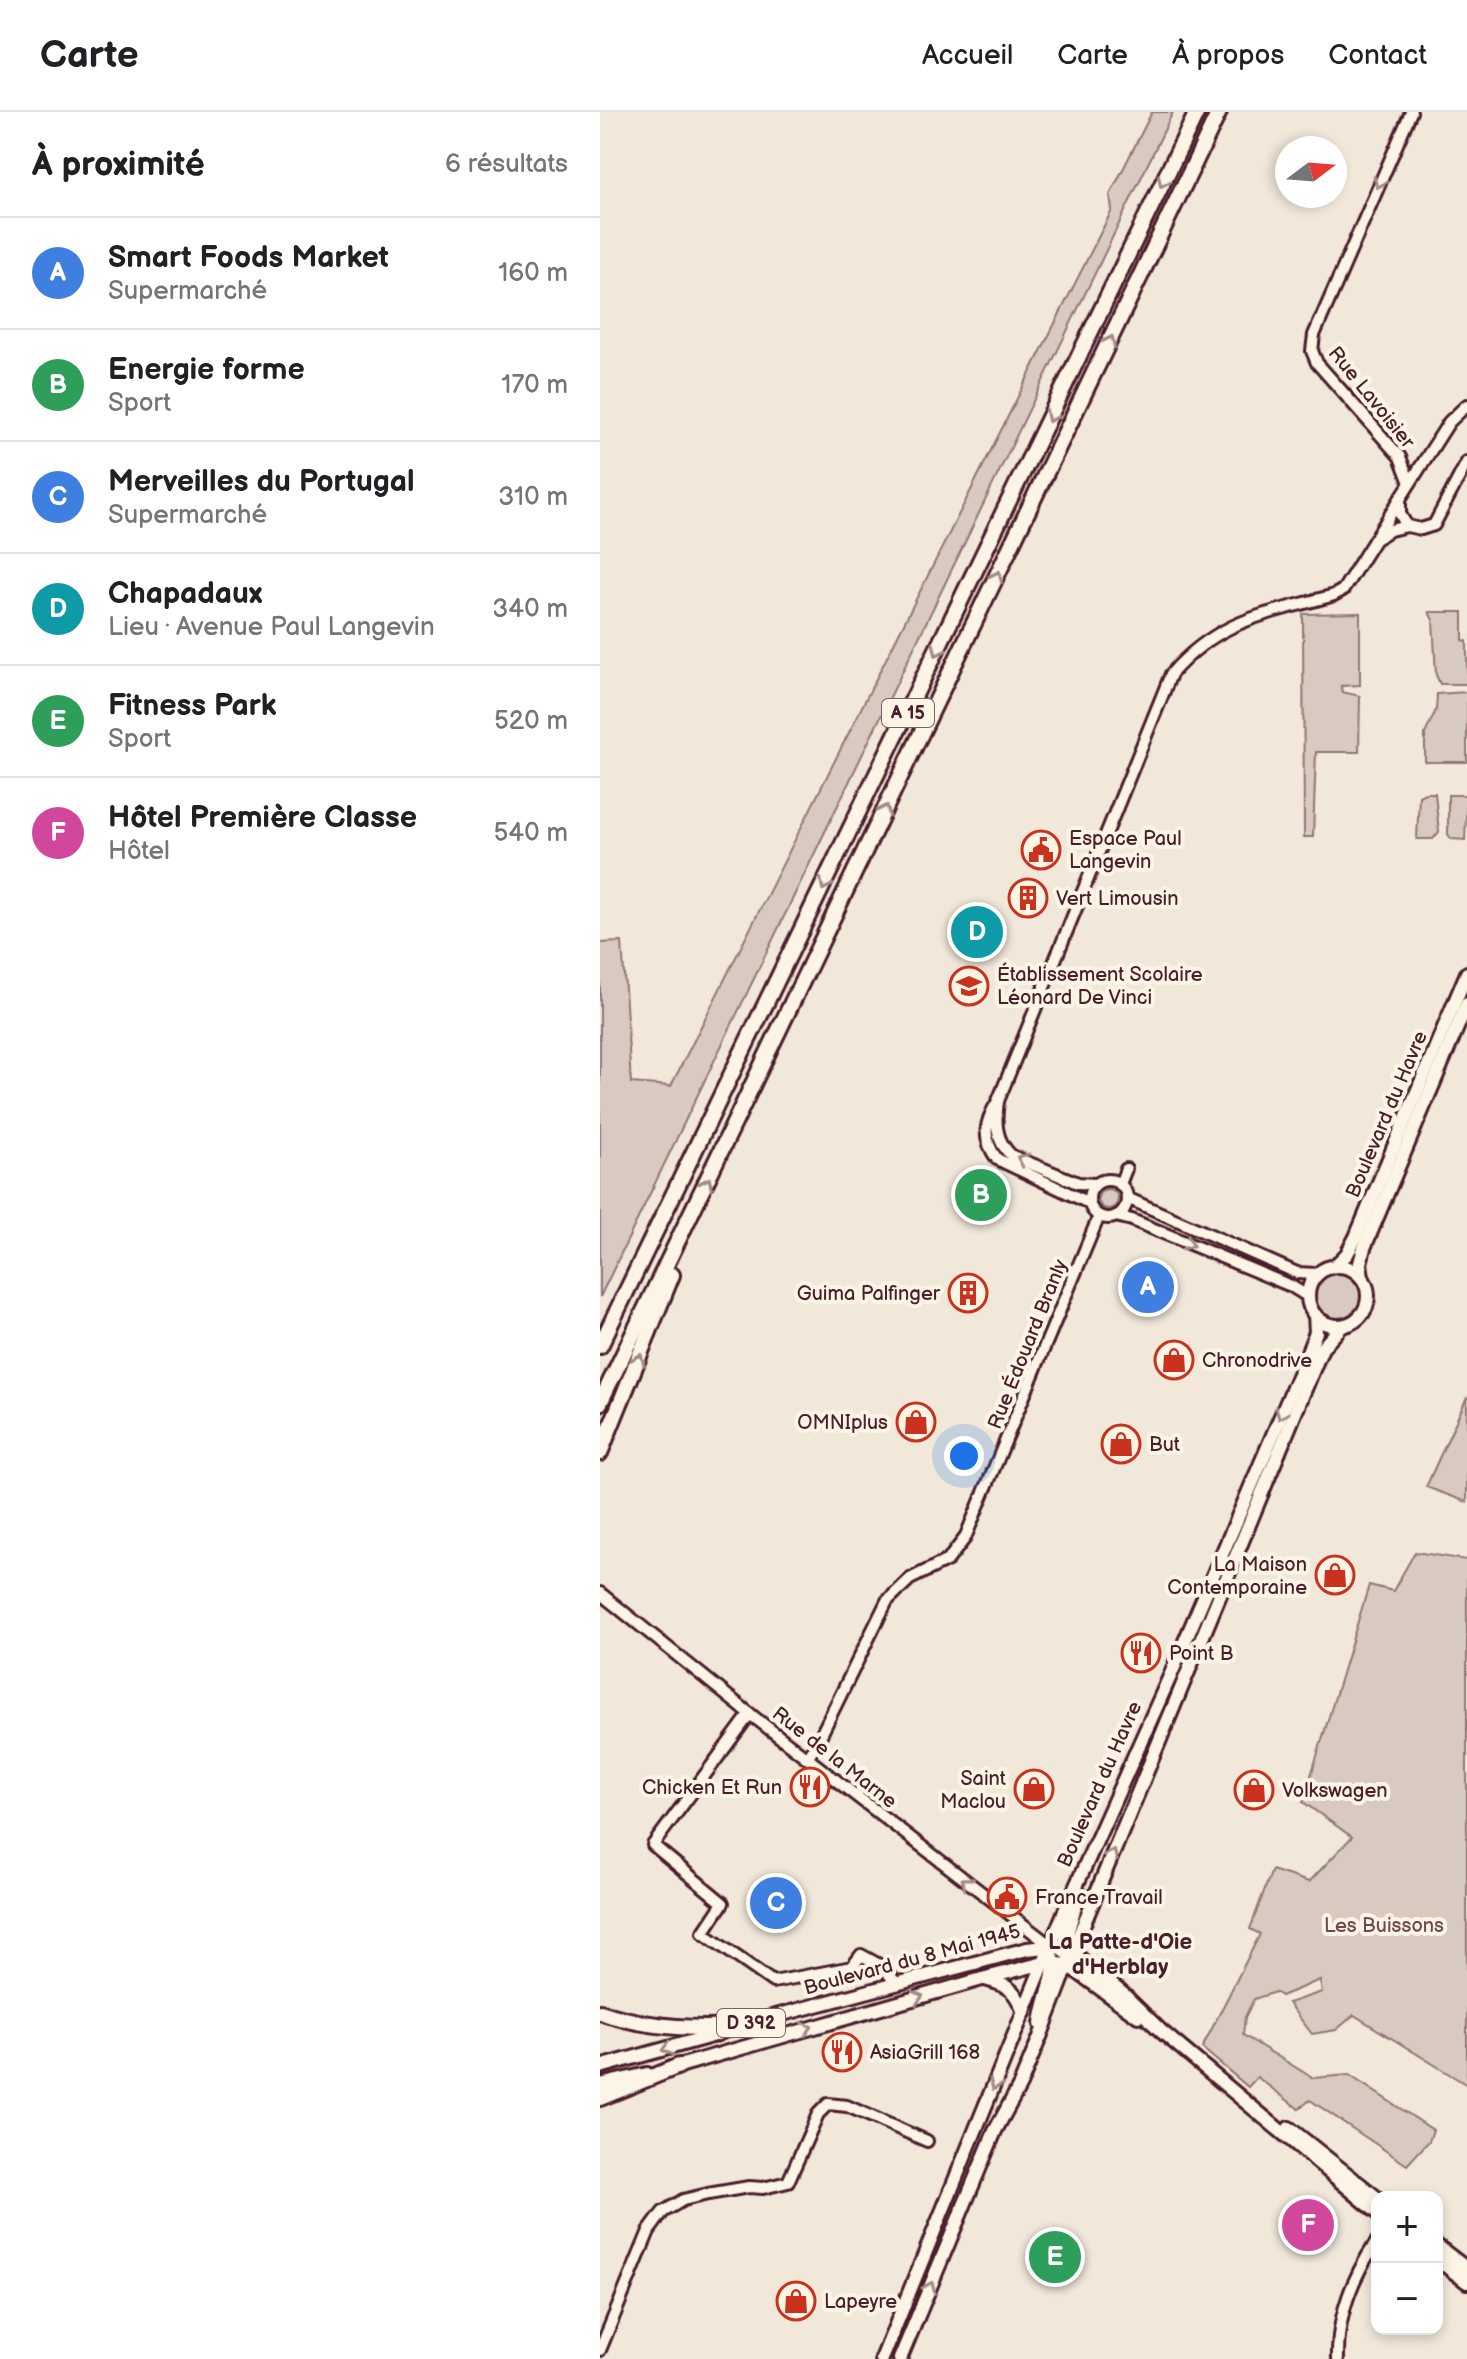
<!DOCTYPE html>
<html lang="fr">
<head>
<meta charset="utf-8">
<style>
  body { margin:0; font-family:"Balsamiq Sans",sans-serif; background:#f6f6f6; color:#202124 }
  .controls { position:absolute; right:24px; bottom:24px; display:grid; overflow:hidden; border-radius:16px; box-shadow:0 4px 12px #0003 }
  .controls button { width:72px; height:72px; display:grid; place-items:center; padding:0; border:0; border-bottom:2px solid #e0e0e0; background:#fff; color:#202124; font:40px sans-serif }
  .compass { position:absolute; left:675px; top:24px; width:72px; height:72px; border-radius:50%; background:#fff; box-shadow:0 4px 12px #0003; rotate:74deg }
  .you { position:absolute; left:364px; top:1344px; width:28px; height:28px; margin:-20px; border:6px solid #fff; border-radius:50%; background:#1a73e8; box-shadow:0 0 0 12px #1a73e833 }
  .badge { display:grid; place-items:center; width:52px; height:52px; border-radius:50%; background:#2563eb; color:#fff; font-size:26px; font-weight:700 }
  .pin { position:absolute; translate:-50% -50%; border:4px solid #fff; box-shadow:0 2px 8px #0006 }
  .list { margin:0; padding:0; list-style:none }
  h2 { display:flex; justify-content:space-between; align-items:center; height:104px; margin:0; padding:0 32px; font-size:34px }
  h2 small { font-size:26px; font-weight:400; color:#757577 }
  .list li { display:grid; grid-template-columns:52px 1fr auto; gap:24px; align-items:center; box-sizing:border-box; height:112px; padding:0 32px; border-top:2px solid #e0e0e0 }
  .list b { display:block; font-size:30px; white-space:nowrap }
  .list p { margin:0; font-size:26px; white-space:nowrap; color:#757577 }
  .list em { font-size:26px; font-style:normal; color:#757577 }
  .map { position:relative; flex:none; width:867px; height:2247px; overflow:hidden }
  header { display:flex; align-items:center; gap:48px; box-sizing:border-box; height:112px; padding:0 40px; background:#fff; border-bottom:2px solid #e0e0e0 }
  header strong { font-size:38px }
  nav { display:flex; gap:44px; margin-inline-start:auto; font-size:28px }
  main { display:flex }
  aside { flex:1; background:#fff }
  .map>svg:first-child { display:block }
</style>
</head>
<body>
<header>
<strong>Carte</strong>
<nav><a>Accueil</a><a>Carte</a><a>À propos</a><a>Contact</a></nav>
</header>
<main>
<aside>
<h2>À proximité<small>6 résultats</small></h2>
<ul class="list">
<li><span class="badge" style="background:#3f7fe0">A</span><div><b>Smart Foods Market</b><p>Supermarché</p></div><em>160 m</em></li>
<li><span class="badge" style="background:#2e9e5b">B</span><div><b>Energie forme</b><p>Sport</p></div><em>170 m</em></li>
<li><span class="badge" style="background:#3f7fe0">C</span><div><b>Merveilles du Portugal</b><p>Supermarché</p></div><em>310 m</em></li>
<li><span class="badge" style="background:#0f9aa8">D</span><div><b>Chapadaux</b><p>Lieu · Avenue Paul Langevin</p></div><em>340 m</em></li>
<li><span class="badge" style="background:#2e9e5b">E</span><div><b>Fitness Park</b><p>Sport</p></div><em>520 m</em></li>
<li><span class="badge" style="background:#d1479c">F</span><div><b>Hôtel Première Classe</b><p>Hôtel</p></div><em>540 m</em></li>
</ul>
</aside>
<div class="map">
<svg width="867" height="2247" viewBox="0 0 867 2247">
  <rect width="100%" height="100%" fill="#f1e8da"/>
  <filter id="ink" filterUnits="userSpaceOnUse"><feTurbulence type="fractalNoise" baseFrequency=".0125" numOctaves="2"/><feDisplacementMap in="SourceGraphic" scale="16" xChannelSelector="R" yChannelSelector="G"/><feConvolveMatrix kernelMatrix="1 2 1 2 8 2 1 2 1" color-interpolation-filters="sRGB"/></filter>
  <g filter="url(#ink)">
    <g fill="#d8cac0" stroke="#917476" stroke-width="2">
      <polygon points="552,0 573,0 0,1185 0,831 22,830 31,971 71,974 512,98 510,83"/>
      <polygon points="829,500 863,500 863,528 867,529 867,572 840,572 836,563 833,508"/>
      <polygon points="760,501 760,573 741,574 742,580 760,584 759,640 716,640 713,725 704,725 703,502"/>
      <polygon points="867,580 867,650 825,650 825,622 836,598 837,582"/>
      <polygon points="825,681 835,681 839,720 833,727 817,727 819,684"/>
      <polygon points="848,683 867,683 865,728 851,727 848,722"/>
      <circle cx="508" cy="1087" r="10"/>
      <circle cx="738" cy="1184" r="24"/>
      <polygon points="867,1285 867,1390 826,1375"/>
      <polygon points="815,1440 867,1448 867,1973 754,1903 736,1918 712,1922 688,1891 722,1880 720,1868 681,1884 675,1880 654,1887 645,1905 643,1923 713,1966 749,1963 833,2018 829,2029 807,2053 710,1988 699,1997 657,1965 648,1975 602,1936 660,1822 650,1817 672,1758 709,1770 752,1725 703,1690 769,1473 793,1479"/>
    </g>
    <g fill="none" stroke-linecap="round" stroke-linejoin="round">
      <defs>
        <g id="minor">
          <polyline points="867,293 849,310 800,387 800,402 807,414 821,417 834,413 867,350"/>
          <polyline points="810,371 800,345 717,251 712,239 714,223 811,0"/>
          <polyline points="777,426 790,418 807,414"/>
          <path d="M398,989L571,562C620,506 666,503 734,483L743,478L800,387"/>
          <circle cx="508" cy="1087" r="19"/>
          <polyline points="520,1072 526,1057"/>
          <polyline points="527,1086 697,1161 717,1162"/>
          <path d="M489,1091L397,1047C381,1025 385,1010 398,989C395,1010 395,1029 412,1044L478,1071L495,1072"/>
          <polyline points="516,1104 532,1108 691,1174 707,1184"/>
          <polyline points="0,1481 150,1602 451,1834"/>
          <polyline points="150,1602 53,1733 123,1791 103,1821 173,1870 252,1855 261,1843 283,1855 297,1872"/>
          <polyline points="207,1646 219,1627 287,1489 310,1467 348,1448 365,1426 499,1104"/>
          <polyline points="0,2238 49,2119 63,2100 83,2088 108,2082 149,2075 163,2076 188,2070 218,2002 228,1992 247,1994 327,2029"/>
          <path d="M738,2247C737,2204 753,2164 777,2129"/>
        </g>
        <g id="major">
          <polyline points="736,1153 747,1142 756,1125 867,861"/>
          <circle cx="738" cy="1184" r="30"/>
          <polyline points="762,1166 760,1151 764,1136 867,892"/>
          <polyline points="465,1840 468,1818 479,1781"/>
          <path d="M385,1867C408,1873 416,1878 424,1901"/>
          <path d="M441,1912C443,1889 457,1865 453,1845"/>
          <polyline points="0,1955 115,1923 134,1915 427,1837 456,1834 471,1839 523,1882 561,1919 777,2100"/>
          <polyline points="72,1956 382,1867 448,1850 469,1854 538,1904"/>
          <polyline points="0,1973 47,1962"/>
          <polyline points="689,2016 777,2086"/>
          <polyline points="837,2134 867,2157"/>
          <polyline points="837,2147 867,2170"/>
          <polyline points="282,2247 464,1801 571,1562 704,1250 716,1220 715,1203"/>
          <polyline points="300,2247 395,2019 420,1973 440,1925 482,1816 722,1236 742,1214"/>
        </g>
        <g id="highway">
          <polyline points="0,1234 597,0"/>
          <polyline points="0,1291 619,0"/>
          <polyline points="0,1341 72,1163"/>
          <path d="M0,1900C44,1915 88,1918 134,1915"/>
          <polyline points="0,1986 79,1954"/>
        </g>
      </defs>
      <use href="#minor" stroke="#4a1f2b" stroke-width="16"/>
      <use href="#major" stroke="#4a1f2b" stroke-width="18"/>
      <use href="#highway" stroke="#4a1f2b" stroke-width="20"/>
      <use href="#minor" stroke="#fcf5e5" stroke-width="10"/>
      <use href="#major" stroke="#fcf5e5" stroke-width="12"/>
      <use href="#highway" stroke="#fcf5e5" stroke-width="14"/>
    </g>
    <defs><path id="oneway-chevron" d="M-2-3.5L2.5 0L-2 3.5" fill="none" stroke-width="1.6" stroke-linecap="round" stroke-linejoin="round" transform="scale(2)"/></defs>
    <g stroke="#a38a88">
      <use href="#oneway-chevron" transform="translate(563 70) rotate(116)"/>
      <use href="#oneway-chevron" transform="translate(779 71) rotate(114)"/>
      <use href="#oneway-chevron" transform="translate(510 229) rotate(-64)"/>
      <use href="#oneway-chevron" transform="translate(451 305) rotate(116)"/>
      <use href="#oneway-chevron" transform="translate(397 464) rotate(-64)"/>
      <use href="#oneway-chevron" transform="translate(338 539) rotate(116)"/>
      <use href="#oneway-chevron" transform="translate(285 698) rotate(-65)"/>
      <use href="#oneway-chevron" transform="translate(225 773) rotate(116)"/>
      <use href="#oneway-chevron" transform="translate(422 1047) rotate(-156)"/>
      <use href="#oneway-chevron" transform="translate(107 1071) rotate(-64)"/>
      <use href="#oneway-chevron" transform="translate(589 1132) rotate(23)"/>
      <use href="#oneway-chevron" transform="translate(39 1247) rotate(-68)"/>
      <use href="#oneway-chevron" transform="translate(681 1302) rotate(113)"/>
      <use href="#oneway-chevron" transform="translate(512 1742) rotate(-68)"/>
      <use href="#oneway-chevron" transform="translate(366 1770) rotate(-142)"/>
      <use href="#oneway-chevron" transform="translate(318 1885) rotate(-16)"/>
      <use href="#oneway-chevron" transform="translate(207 1916) rotate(-16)"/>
      <use href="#oneway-chevron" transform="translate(67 1937) rotate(164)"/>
      <use href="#oneway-chevron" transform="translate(395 1973) rotate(112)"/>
      <use href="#oneway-chevron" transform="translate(330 2175) rotate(-67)"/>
    </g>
  </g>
  <defs>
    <symbol id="civic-ring" viewBox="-11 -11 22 22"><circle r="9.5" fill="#fcf5e5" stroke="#c8321e" stroke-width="1.5"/><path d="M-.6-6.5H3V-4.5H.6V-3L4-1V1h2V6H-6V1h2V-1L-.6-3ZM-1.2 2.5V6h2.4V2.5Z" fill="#c8321e"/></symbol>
    <symbol id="building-ring" viewBox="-11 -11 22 22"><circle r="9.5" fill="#fcf5e5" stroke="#c8321e" stroke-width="1.5"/><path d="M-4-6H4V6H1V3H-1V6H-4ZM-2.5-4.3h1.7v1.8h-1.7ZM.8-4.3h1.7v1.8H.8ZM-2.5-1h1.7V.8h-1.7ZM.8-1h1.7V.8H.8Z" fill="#c8321e"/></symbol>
    <symbol id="school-ring" viewBox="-11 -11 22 22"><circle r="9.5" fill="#fcf5e5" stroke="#c8321e" stroke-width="1.5"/><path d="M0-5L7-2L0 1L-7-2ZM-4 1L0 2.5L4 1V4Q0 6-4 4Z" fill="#c8321e"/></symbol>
    <symbol id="shop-ring" viewBox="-11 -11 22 22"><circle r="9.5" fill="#fcf5e5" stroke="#c8321e" stroke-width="1.5"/><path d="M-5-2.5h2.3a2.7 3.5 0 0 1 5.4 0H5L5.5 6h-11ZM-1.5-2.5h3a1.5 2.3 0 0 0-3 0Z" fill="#c8321e"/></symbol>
    <symbol id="restaurant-ring" viewBox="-11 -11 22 22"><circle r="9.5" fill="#fcf5e5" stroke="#c8321e" stroke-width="1.5"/><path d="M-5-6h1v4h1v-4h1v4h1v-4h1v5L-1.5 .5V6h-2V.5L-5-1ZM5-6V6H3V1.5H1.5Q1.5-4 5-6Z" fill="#c8321e"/></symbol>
  </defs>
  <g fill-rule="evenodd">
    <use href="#civic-ring" x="419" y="716" width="44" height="44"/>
    <use href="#building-ring" x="406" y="764" width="44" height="44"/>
    <use href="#school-ring" x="347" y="852" width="44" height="44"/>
    <use href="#building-ring" x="346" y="1159" width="44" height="44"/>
    <use href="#shop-ring" x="552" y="1226" width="44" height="44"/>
    <use href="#shop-ring" x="294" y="1288" width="44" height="44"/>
    <use href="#shop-ring" x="499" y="1310" width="44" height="44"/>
    <use href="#shop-ring" x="713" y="1441" width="44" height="44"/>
    <use href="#restaurant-ring" x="519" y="1519" width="44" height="44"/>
    <use href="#restaurant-ring" x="188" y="1653" width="44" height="44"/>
    <use href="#shop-ring" x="412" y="1655" width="44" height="44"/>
    <use href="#shop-ring" x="632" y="1656" width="44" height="44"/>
    <use href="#civic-ring" x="385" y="1763" width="44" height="44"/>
    <use href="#restaurant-ring" x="220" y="1918" width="44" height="44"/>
    <use href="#shop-ring" x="174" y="2167" width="44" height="44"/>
  </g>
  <g text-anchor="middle" stroke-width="8" stroke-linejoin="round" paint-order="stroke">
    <g fill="#fcf5e5" stroke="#7f5f63" stroke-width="2">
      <rect x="282" y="587" width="52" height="28" rx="6"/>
      <rect x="117" y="1897" width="68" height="28" rx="6"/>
    </g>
    <g font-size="18" font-weight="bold" fill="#4a1f2b">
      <text x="308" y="607">A 15</text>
      <text x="151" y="1917">D 392</text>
    </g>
    <g font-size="20" fill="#4a1f2b" stroke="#fcf5e5">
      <text transform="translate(772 285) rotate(51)" y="7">Rue Lavoisier</text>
      <text transform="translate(786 1002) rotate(-67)" y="7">Boulevard du Havre</text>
      <text transform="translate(427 1232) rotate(-68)" y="7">Rue Édouard Branly</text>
      <text transform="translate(235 1645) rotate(38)" y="7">Rue de la Marne</text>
      <text transform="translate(499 1672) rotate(-66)" y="7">Boulevard du Havre</text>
      <text transform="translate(312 1847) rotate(-15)" y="7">Boulevard du 8 Mai 1945</text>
    </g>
    <g font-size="20" fill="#4a1f2b" stroke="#fcf5e5" text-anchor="start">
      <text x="469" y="733">Espace Paul<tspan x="469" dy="23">Langevin</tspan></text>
      <text x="456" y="793">Vert Limousin</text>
      <text x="397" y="869">Établissement Scolaire<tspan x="397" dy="23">Léonard De Vinci</tspan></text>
      <text x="340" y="1188" text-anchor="end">Guima Palfinger</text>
      <text x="602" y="1255">Chronodrive</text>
      <text x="288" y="1317" text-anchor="end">OMNIplus</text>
      <text x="549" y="1339">But</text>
      <text x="707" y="1459" text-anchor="end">La Maison<tspan x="707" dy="23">Contemporaine</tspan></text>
      <text x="569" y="1548">Point B</text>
      <text x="406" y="1673" text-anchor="end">Saint<tspan x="406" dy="23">Maclou</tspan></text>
      <text x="182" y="1682" text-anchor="end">Chicken Et Run</text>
      <text x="682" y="1685">Volkswagen</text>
      <text x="435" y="1792">France Travail</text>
      <text x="270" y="1947">AsiaGrill 168</text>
      <text x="224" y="2196">Lapeyre</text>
    </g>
    <g font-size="20" fill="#6e4a50" stroke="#fcf5e5">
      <text x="784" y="1820">Les Buissons</text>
    </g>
    <g font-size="22" font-weight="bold" fill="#4a1f2b" stroke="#fcf5e5">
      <text x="520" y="1837">La Patte-d'Oie<tspan x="520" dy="25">d'Herblay</tspan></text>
    </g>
  </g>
</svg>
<div class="controls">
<button>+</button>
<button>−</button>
</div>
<svg class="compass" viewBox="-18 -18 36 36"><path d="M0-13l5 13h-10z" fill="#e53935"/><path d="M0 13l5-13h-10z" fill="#757577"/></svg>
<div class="you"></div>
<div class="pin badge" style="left:548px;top:1175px;background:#3f7fe0">A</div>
<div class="pin badge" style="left:381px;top:1083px;background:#2e9e5b">B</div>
<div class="pin badge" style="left:176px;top:1791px;background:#3f7fe0">C</div>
<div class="pin badge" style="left:377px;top:820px;background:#0f9aa8">D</div>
<div class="pin badge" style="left:455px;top:2145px;background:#2e9e5b">E</div>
<div class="pin badge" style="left:708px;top:2113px;background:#d1479c">F</div>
</div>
</main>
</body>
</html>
